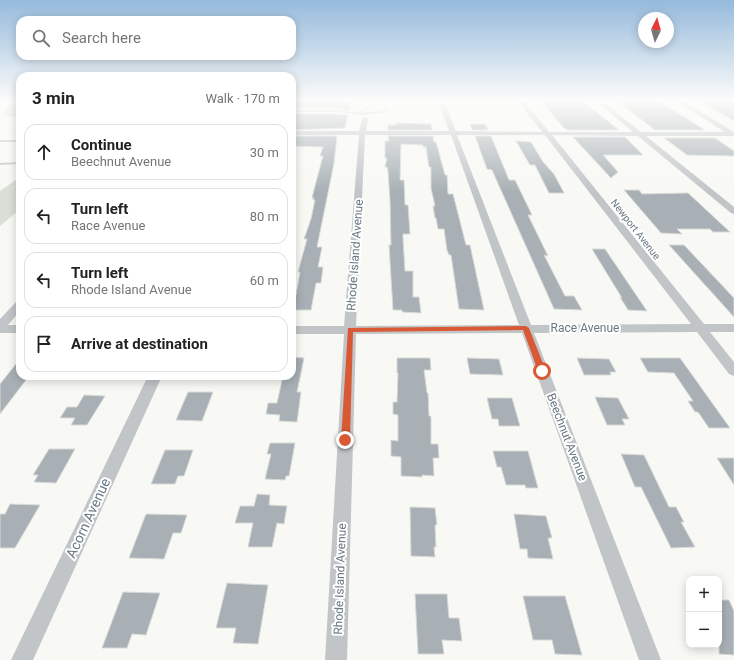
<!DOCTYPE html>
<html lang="en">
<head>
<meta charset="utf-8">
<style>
  body { margin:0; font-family:Roboto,sans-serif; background:#f6f6f6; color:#222 }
  .controls { position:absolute; right:12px; bottom:12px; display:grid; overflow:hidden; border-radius:8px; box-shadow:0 2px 10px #0003 }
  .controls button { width:36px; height:36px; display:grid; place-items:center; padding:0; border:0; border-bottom:1px solid #e0e0e0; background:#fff; color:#222; font:20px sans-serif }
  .compass { position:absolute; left:638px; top:12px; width:36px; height:36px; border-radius:50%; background:#fff; box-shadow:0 2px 10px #0003; rotate:5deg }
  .stop { position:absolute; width:12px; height:12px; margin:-9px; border:3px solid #d85934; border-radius:50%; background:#fff }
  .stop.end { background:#d85934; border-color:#fff; box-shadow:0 1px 4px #0008 }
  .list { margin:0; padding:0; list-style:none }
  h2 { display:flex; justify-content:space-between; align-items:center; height:52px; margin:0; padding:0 16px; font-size:17px }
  h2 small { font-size:13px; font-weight:400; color:#767676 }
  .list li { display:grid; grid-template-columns:26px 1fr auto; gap:12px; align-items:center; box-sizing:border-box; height:56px; margin:0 8px 8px; padding:0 8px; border:1px solid #e0e0e0; border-radius:12px }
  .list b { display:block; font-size:15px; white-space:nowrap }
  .list p { margin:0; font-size:13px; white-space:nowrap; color:#767676 }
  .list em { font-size:13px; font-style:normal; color:#767676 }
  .icon { flex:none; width:22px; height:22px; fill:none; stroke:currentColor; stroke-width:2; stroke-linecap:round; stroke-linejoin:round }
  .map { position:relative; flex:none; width:734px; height:660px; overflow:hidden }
  .search { position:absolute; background:#fff; box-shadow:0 2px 10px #0003; left:16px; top:16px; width:280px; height:44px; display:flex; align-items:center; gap:10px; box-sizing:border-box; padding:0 14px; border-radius:12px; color:#767676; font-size:15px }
  .panel { position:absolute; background:#fff; box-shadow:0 2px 10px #0003; left:16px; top:72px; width:280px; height:308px; border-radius:12px }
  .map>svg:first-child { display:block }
</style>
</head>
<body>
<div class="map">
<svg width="734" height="660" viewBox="0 0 734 660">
  <rect width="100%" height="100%" fill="#f8f8f5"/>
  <g fill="#d9ded6">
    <polygon points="12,101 20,101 20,117 4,116 5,109"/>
    <polygon points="20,177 20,209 0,226 0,191"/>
  </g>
  <g fill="#a8b0b5" stroke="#d9d9d7">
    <polygon points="292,101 351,101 349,110 337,108 292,108"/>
    <polygon points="541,101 583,101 619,130 568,130 564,128"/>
    <polygon points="617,101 659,101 705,130 655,130"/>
    <polygon points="699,101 734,101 734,121"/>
    <polygon points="292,114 337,114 348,115 345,128 292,130"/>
    <polygon points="396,123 431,124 432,130 388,130 388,125 397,125"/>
    <polygon points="470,124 485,124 488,130 472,130"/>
    <polygon points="292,136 337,136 334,163 317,247 322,247 318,267 323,267 321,283 316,283 311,310 292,310 292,295 296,295 300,272 298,272 307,239 304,239 311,219 315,200 313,200 314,198 312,198 315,186 323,156 320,156 323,147 292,146"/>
    <polygon points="388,136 433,136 434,142 436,142 445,175 447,175 448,194 453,194 466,245 470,245 484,310 459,309 451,255 449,255 447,250 444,229 438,229 436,218 435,218 433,206 435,206 431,188 431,167 429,167 426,147 423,147 423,145 401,144 400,180 404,180 405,205 408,205 410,234 403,234 403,238 405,271 413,271 413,297 419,297 421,313 402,312 402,310 393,310 389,245 391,245 390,200 388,171 387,167 385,167 387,158 385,158 385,141 389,141"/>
    <polygon points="475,136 491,136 509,180 515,180 532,215 528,215 548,256 544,255 565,296 574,296 582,310 554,309 492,170 487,169"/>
    <polygon points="573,137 625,137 643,155 603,155 618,172 611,178"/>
    <polygon points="664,138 715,138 734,151 734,156 687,155"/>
    <polygon points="516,141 531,142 543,162 554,174 564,193 549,193 535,165 530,165"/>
    <polygon points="624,190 639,190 642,194 688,193 730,232 713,232 710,229 677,229 682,234 661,233"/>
    <polygon points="669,245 684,245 734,298 734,317"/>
    <polygon points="592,249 605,249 647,311 628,310 620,297 622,298"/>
    <polygon points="292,357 304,358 297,392 301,392 297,422 279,421 280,415 266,414 268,403 277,403 283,376 292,376"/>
    <polygon points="397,358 430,358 431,370 424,370 427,393 428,393 429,416 431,416 431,444 438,444 439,458 433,458 434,476 422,475 422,477 401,476 401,457 391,456 391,440 398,441 398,415 393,414 393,402 397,402 398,373 397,373"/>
    <polygon points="467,358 499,359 503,375 470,374"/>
    <polygon points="577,358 609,359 616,372 610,372 611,375 584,375"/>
    <polygon points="640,358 680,358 730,428 709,428 698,412 695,412 688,401 693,401 674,373 648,372"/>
    <polygon points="20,359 20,376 29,376 0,414 0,384"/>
    <polygon points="188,392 213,392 202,421 176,420"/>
    <polygon points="84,395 105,396 87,425 71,425 75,418 60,418 67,407 77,407"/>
    <polygon points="595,397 618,398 629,419 622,419 625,425 607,425"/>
    <polygon points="487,398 512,398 520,426 499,426 498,419 492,419"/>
    <polygon points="270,443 295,443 289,476 286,476 285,480 265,479 271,454 267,454"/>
    <polygon points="49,449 75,449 56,483 34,482 38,475 33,475"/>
    <polygon points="165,450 193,450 184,476 178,476 175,484 151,484"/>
    <polygon points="493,451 528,451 538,488 526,488 525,485 506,485 501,467 497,467"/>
    <polygon points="621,454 644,455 669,507 676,507 684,522 681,522 695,547 671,548 641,487 635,487"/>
    <polygon points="717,458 734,458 734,485"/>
    <polygon points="257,494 270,495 269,505 287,506 284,524 277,523 272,547 248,547 253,523 235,523 240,506 254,506"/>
    <polygon points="10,504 40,505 15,548 0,548 0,514 5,514"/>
    <polygon points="410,507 435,508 437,525 435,525 436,547 434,547 435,557 411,556"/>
    <polygon points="146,514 187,515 181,533 173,533 164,559 129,558"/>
    <polygon points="514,514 546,516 552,538 548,538 553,559 528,558 527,549 520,549"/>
    <polygon points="227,583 268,585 258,644 233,643 236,628 216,628"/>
    <polygon points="123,592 160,593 146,635 132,634 127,648 102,648"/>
    <polygon points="415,594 447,594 449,618 459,618 462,641 442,640 444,654 418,654"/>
    <polygon points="523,596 565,596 582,655 555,654 552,640 533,640"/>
    <polygon points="719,600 729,600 734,611 734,655 719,654"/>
  </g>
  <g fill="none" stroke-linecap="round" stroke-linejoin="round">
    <g fill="#c1c5c8" fill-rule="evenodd">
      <polygon points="370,101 372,101 372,107 360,113 385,111 384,101 386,101 387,112 362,115 337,112 292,112 292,110 337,110 357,113 370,106"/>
      <rect x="0" y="140" width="20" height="2"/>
      <polygon points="20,162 20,164 0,165 0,163"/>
    </g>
    <g fill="#c1c5c8" fill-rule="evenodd">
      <path d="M438,101H444L456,131L542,132L518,101H524L549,132H633L596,101H602L641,132H725L676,101H683L734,132V136H646L734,207V214L731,213L638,136L552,135L704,324H734V332H710L734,362V376L729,374L697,332L534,333L661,660H639L522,333L356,334L347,660H325L344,334H292V326H344L359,135H292V131H359L362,119L365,117L368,119L366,131H449ZM365,135H451L519,325L356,326ZM457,135H545L691,324L531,325Z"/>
      <polygon points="20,300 20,311 8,325 20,325 20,333 0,333 0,319 16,302"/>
      <polygon points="148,376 162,376 33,660 11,660"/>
    </g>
  </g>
  <linearGradient id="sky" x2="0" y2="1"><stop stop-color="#95badc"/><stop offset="0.52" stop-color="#fcfcfa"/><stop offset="1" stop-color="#fcfcfa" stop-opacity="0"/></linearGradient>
  <rect width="734" height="193" fill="url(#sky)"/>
  <polygon fill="#d85934" points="526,326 529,328 546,371 545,373 542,374 538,371 523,330 353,332 350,440 345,443 342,442 341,440 348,328"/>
  <g text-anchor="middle" stroke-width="4" stroke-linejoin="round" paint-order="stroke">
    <g font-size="10" fill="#687884" stroke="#fff">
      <text transform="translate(636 229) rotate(52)" y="4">Newport Avenue</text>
    </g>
    <g font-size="12" fill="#687884" stroke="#fff">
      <text transform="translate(355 255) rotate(-86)" y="4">Rhode Island Avenue</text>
      <text x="585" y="332">Race Avenue</text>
      <text transform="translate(567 437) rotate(69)" y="4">Beechnut Avenue</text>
      <text transform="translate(340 579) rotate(-88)" y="4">Rhode Island Avenue</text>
    </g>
    <g font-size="14" fill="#687884" stroke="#fff">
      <text transform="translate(88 518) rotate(-65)" y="5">Acorn Avenue</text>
    </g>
  </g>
</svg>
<div class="controls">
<button>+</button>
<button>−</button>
</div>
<svg class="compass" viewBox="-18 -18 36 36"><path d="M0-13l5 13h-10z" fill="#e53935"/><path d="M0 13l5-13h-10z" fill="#767676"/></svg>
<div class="stop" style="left:542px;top:371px"></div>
<div class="stop end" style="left:345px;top:440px"></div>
<div class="search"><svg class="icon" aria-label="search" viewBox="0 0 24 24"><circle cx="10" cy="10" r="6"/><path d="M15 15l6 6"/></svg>Search here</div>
<section class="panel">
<h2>3 min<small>Walk · 170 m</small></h2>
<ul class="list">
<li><svg class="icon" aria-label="ahead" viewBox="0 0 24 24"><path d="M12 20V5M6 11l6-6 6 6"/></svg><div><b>Continue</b><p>Beechnut Avenue</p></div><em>30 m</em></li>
<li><svg class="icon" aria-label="left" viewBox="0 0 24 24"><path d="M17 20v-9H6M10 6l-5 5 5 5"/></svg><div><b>Turn left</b><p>Race Avenue</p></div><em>80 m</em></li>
<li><svg class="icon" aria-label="left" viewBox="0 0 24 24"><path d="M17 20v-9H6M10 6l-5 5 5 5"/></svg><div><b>Turn left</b><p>Rhode Island Avenue</p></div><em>60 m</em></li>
<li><svg class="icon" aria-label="arrive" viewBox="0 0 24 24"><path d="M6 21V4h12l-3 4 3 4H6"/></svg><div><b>Arrive at destination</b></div></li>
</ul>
</section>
</div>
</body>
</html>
